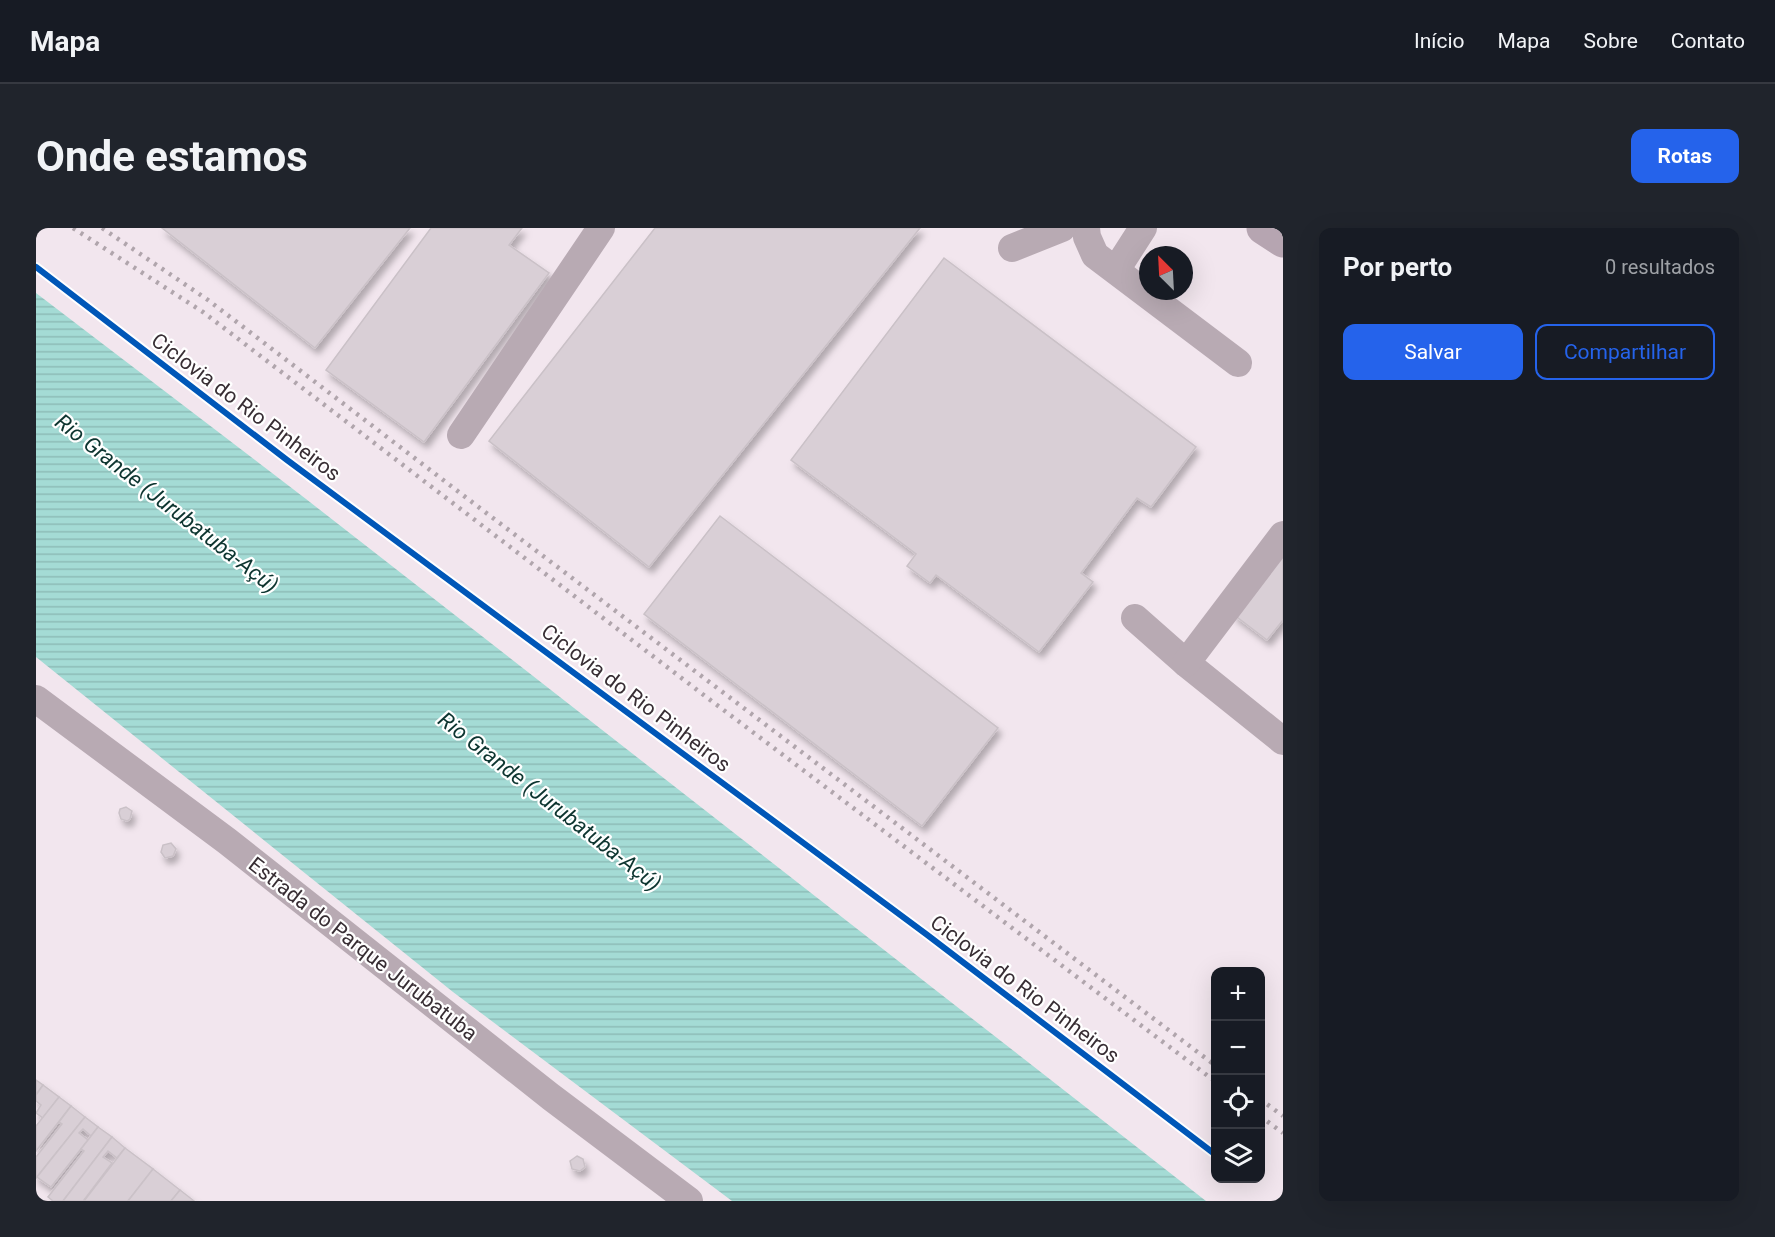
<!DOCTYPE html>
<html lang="pt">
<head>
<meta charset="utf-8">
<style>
  body { margin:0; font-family:Roboto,sans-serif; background:#20242c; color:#f1f3f6 }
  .controls { position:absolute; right:18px; bottom:18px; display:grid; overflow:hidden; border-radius:12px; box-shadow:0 6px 24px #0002 }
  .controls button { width:54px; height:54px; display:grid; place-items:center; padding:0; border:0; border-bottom:2px solid #363941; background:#171b24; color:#f1f3f6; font:30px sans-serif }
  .compass { position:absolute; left:1103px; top:18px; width:54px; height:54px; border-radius:50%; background:#171b24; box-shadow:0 6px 24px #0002; rotate:336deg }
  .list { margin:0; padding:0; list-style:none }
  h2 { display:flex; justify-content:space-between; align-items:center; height:78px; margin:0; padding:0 24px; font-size:26px }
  h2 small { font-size:20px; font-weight:400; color:#9ea1a6 }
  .actions { display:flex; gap:12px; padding:18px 24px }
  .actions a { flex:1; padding:14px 0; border:2px solid #2563eb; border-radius:12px; text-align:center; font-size:21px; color:#2563eb }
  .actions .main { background:#2563eb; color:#fff }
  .icon { flex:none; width:33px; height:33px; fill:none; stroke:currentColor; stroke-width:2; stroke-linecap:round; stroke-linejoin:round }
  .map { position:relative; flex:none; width:1247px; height:973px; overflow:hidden; border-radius:12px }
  header { display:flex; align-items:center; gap:36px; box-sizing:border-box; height:84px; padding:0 30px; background:#171b24; border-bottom:2px solid #363941 }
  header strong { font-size:28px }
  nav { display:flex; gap:33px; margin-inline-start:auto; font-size:21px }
  .intro { display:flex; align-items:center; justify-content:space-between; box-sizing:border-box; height:144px; padding:0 36px }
  h1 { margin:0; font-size:42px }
  .button { padding:15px 27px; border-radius:12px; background:#2563eb; color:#fff; font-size:21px; font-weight:700 }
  main { display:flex; gap:36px; padding:0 36px }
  aside { flex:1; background:#171b24; border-radius:12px; box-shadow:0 6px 24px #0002 }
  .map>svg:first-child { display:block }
</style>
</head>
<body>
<header>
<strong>Mapa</strong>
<nav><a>Início</a><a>Mapa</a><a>Sobre</a><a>Contato</a></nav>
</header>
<div class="intro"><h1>Onde estamos</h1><a class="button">Rotas</a></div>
<main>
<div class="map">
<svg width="1247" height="973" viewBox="0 0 1247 973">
  <defs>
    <pattern id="water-rules" width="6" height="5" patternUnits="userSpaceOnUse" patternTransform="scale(1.5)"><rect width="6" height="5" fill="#a4dbd5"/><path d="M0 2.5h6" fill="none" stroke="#8ebcb7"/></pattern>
    <filter id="shadow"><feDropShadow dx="3.5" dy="6" stdDeviation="3" flood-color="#0004"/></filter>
  </defs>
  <rect width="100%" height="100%" fill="#f2e6ee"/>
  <polygon fill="url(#water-rules)" points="0,65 270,271 1170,973 696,973 417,764 0,429"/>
  <g fill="#d9cfd6" stroke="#cac1c7" stroke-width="1.5" filter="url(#shadow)">
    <polygon points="126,0 374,0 279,120"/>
    <polygon points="395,0 486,0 473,17 513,45 388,214 290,142"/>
    <polygon points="619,0 884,0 613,339 453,213"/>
    <polygon points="908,30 1160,219 1115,279 1101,270 1045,345 1057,354 1003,424 900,347 894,355 871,338 880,326 755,232"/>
    <polygon points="684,288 962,500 886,598 608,386"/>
    <polygon points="1247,322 1247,392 1231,412 1197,386"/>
    <polygon points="90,579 96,583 94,591 91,593 85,591 83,585 84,581"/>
    <polygon points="135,615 140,621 137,628 129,630 125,624 127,617"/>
    <polygon points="0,852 7,857 0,867"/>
    <polygon points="7,857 23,869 7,890 0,885 5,877 0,873 0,867"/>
    <polygon points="23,869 35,878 0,923 0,898"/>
    <polygon points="35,878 49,889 0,950 0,929 26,896 23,894"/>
    <polygon points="49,889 62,899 55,908 47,901 43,905 52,912 15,959 1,949"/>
    <polygon points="62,899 76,909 27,973 17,973 12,969 48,923 45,921"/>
    <polygon points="76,909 89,920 81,930 72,923 67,929 76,935 48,972 48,973 27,973"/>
    <polygon points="89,920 117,941 92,973 48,973"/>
    <polygon points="541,928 547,931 549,939 544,943 536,941 534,933"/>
    <polygon points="117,941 144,962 135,973 92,973"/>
    <polygon points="144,962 153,969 158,973 135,973"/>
  </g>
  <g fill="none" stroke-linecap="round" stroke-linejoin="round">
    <g stroke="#b8aab3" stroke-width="28">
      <polyline points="1050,0 1051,9 1059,27 1202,135"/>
      <polyline points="976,20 1026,0"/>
      <polyline points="1080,42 1107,0"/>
      <polyline points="425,207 565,0"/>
      <polyline points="1099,390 1150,435 1247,513"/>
      <polyline points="1150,435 1247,307"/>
      <polyline points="0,471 191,613 515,869 653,973"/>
    </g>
    <polyline stroke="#b6a5b1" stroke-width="33" points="1227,0 1247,13"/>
    <g stroke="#b0a5ac" stroke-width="4.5" stroke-dasharray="3 6" stroke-linecap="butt">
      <polyline points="37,0 167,84 669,468 1180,854"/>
      <polyline points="66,0 172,72 449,284 1180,838"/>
      <polyline points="1224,871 1247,888"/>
      <polyline points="1224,888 1247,905"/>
    </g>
    <defs>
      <polyline id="cycleway" points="0,39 251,232 890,706 1180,927"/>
    </defs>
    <use href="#cycleway" stroke="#fff" stroke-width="10"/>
    <use href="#cycleway" stroke="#0057b8" stroke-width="6"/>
  </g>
  <g text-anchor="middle" stroke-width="4.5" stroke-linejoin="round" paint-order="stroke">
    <g font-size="21" fill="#382e34" stroke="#fff">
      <text transform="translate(210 179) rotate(37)" y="7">Ciclovia do Rio Pinheiros</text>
      <text transform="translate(600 470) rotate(37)" y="7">Ciclovia do Rio Pinheiros</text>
      <text transform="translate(327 721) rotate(38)" y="7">Estrada do Parque Jurubatuba</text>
      <text transform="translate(989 761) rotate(37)" y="7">Ciclovia do Rio Pinheiros</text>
    </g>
    <g font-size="22" font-style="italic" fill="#0d3530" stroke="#fff">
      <text transform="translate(131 275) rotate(38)" y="8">Rio Grande (Jurubatuba-Açú)</text>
      <text transform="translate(514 573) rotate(38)" y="8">Rio Grande (Jurubatuba-Açú)</text>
    </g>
  </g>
</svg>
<div class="controls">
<button>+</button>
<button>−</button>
<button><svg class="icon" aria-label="locate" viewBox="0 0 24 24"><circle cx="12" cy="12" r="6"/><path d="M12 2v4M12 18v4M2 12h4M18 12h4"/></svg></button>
<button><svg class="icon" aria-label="layers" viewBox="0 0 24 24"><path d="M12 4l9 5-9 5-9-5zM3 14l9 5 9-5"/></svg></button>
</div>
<svg class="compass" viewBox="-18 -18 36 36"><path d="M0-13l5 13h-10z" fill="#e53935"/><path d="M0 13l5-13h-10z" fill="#9ea1a6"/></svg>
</div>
<aside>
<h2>Por perto<small>0 resultados</small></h2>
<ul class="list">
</ul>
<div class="actions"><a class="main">Salvar</a><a>Compartilhar</a></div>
</aside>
</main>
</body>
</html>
